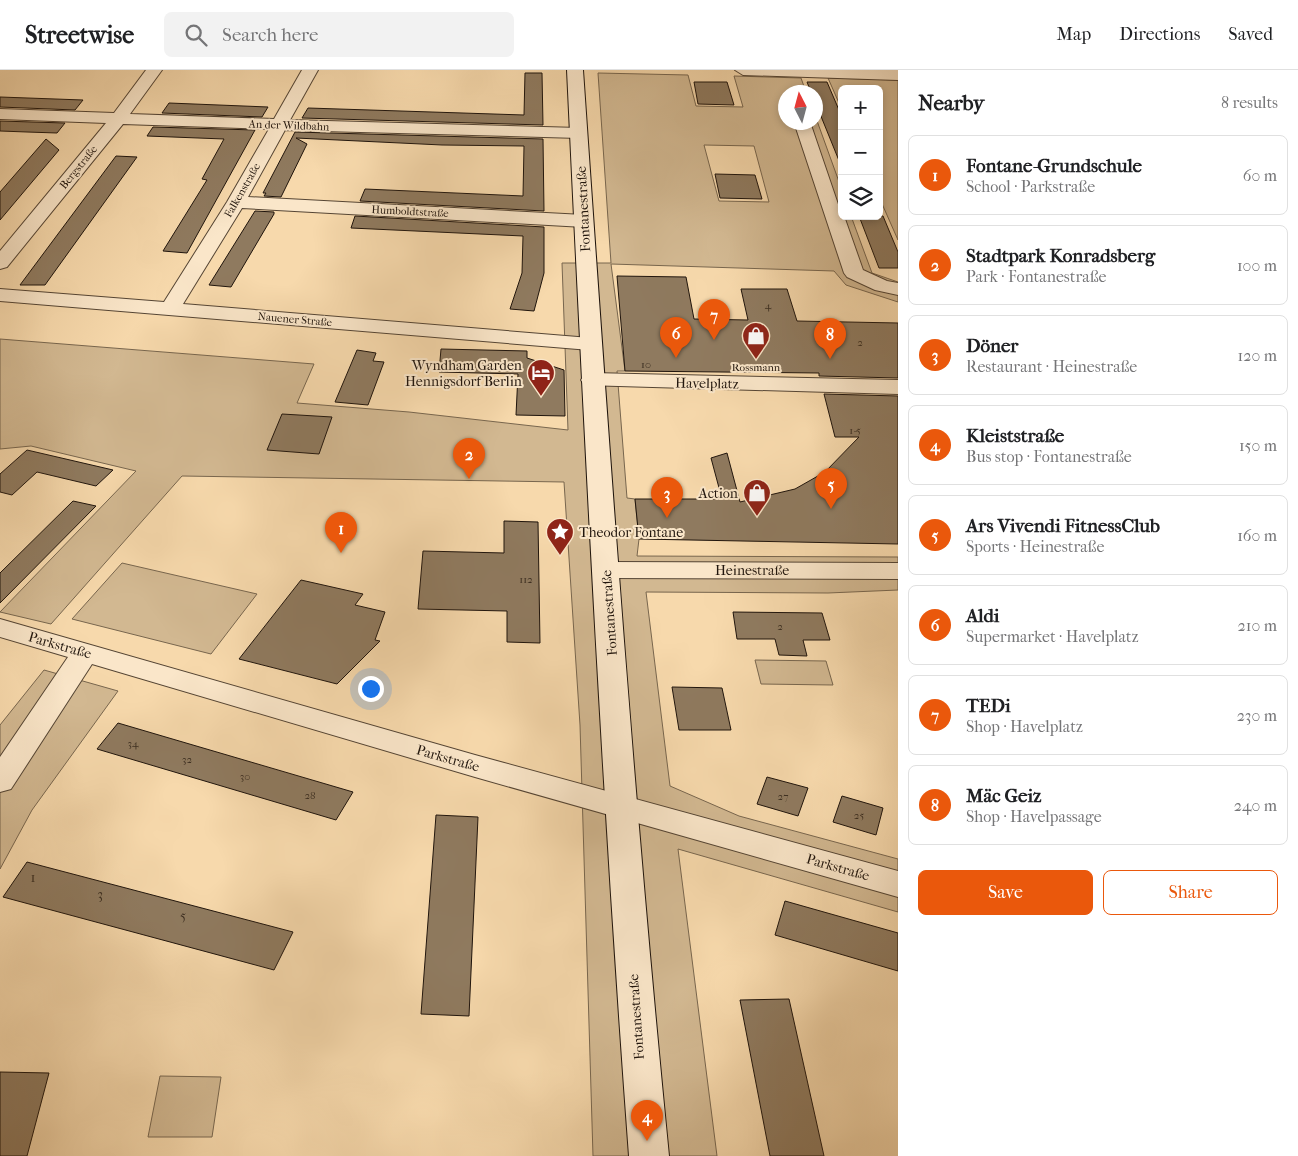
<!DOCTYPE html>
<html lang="en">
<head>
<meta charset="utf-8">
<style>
  body { margin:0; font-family:"IM FELL French Canon",serif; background:#f2f2f2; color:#202124 }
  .controls { position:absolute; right:15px; top:15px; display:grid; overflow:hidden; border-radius:8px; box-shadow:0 2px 8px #0003 }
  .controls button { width:45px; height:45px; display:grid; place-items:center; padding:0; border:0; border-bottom:1px solid #e0e0e0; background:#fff; color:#202124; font:25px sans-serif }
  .compass { position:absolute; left:778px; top:15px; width:45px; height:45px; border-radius:50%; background:#fff; box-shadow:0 2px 8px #0003; rotate:354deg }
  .you { position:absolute; left:370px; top:618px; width:18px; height:18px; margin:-12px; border:4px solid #fff; border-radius:50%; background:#1a73e8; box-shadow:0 0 0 8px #1a73e833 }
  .badge { display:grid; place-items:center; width:32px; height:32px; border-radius:50%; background:#ea580c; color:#fff; font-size:16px; font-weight:700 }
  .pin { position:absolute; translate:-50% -41px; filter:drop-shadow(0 1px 2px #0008) }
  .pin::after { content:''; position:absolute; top:26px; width:18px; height:15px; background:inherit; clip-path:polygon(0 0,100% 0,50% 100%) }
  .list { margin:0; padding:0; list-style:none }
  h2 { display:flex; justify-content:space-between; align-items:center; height:65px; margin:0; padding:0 20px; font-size:21px }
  h2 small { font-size:16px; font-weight:400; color:#757577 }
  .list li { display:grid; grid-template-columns:32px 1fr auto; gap:15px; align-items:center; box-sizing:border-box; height:80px; margin:0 10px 10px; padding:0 10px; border:1px solid #e0e0e0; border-radius:8px }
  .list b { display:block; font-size:19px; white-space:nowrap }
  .list p { margin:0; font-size:16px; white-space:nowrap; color:#757577 }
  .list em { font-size:16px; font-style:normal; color:#757577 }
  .actions { display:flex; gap:10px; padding:15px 20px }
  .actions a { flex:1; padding:11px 0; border:1px solid #ea580c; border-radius:8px; text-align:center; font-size:18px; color:#ea580c }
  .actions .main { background:#ea580c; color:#fff }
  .icon { flex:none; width:28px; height:28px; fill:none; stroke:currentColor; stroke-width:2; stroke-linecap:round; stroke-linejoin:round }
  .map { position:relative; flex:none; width:898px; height:1086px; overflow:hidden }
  header { display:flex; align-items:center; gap:30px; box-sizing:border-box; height:70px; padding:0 25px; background:#fff; border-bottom:1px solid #e0e0e0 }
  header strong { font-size:24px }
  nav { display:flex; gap:28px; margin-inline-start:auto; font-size:18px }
  .search { width:350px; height:45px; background:#f2f2f2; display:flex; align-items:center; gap:12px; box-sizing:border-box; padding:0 18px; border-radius:8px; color:#757577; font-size:19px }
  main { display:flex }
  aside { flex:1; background:#fff }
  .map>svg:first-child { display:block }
</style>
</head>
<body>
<header>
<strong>Streetwise</strong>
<div class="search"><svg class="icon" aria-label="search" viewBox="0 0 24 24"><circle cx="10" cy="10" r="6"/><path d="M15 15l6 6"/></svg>Search here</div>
<nav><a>Map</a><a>Directions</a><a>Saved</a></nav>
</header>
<main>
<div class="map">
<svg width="898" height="1086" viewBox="0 0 898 1086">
  <rect width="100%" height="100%" fill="#f7d9ac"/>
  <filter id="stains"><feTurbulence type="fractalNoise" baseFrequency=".004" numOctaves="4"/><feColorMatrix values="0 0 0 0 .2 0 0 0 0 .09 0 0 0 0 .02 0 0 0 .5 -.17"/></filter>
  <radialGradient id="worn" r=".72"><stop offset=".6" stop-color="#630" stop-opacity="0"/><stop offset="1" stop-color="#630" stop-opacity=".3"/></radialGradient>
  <g fill="#d2b891" stroke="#78664e" fill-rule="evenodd">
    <path d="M598,3L688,5L696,36L743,37L734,6L801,8L806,22H786V52H816V48L842,120V146H851L872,203L898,212V232L846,215L834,201L611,194L625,301H617L627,428L635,429L639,469L637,486L898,487V520L828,523L646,522L670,716L739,746L898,789V842L678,779L717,1086H593L580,655L564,412L182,406L51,554L0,542L136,401L31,376L0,379V269L314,294L297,333L409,342L568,360L562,193H611ZM704,75L754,76L769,132L719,131Z"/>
    <polygon points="828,8 898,10 898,170 879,127 879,19 842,19 842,40"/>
    <polygon points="122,493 257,524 211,584 72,549"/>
    <polygon points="755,590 826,591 833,615 761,614"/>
    <polygon points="44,600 118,621 32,740 0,799 0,655"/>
    <polygon points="160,1006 221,1007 212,1067 148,1067"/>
  </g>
  <g fill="#8f7a5f" stroke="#1f140c">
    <polygon points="525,3 542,3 543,55 302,48 308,38 524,45"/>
    <polygon points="694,12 727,12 734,35 698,34"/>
    <polygon points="807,12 827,12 842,47 842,98 816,34 816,22 811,22"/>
    <polygon points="0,27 83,30 75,40 0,37"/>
    <polygon points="169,33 268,37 262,47 162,43"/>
    <polygon points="0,51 65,53 57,63 27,62 0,61"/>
    <polygon points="153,57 255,60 187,183 163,181 207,110 202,109 224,69 147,66"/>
    <polygon points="295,62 543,69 544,141 360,131 365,119 523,126 524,76 442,75 296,68 307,74 281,127 264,126 266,123 263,123"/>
    <polygon points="46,69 59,80 0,150 0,122"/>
    <polygon points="116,86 137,87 45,215 20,215"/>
    <polygon points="715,104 755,105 762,129 720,128"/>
    <polygon points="255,141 274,142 274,144 231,217 209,215"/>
    <polygon points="355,146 544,157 544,203 534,241 510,239 522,203 523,166 351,158"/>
    <polygon points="859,146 883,146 898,182 898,198 879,198"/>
    <polygon points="617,206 686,207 694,249 748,250 741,219 787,219 797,251 898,253 898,308 819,306 819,303 625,301"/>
    <polygon points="441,279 527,281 527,288 564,300 565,346 516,345 518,304 439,302"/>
    <polygon points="357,280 376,283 373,291 384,292 368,335 335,332"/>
    <polygon points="824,324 898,326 898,474 639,469 635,429 722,429 711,388 727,383 740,432 795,419 825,402 859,367 835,367"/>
    <polygon points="282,344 332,347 319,384 267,380"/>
    <polygon points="27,380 113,400 96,416 37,402 12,425 0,422 0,404"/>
    <polygon points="73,431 96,436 0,533 0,503"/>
    <polygon points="504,451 538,452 540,573 507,572 507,541 418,539 423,481 504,483"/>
    <polygon points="301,510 363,524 355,535 385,542 375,570 380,571 337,614 239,589"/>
    <polygon points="733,542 822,543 830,570 803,570 807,586 779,585 775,569 737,569"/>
    <polygon points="672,617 722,618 731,660 679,660"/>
    <polygon points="118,653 169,668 353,722 336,750 97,679"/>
    <polygon points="767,707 808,718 798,746 757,734"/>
    <polygon points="842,726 883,738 876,765 833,752"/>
    <polygon points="436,745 478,747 469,946 421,944"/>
    <polygon points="27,792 293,862 274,900 3,827"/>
    <polygon points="785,831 898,863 898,901 775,865"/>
    <polygon points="789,929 824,1086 770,1086 740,930"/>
    <polygon points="0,1002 49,1003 27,1086 0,1086"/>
  </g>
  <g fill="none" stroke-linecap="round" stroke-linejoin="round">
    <defs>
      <g id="street">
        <polygon points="146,0 162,0 130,44 274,49 302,0 318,0 290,50 579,58 585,59 587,63 585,67 579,68 285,60 248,127 584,145 591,147 593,151 591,155 584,157 242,138 183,234 590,268 598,269 601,274 598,279 590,280 0,231 0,219 164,232 227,132 269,59 123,54 7,197 0,199 0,181 106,53 0,49 0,39 114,43"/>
        <polygon points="735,0 898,0 898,10 743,5"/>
        <polygon points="794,52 810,52 842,146 844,146 863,200 887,211 898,213 898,225 875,220 847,207 844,203"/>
        <polygon points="592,303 898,310 898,324 584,315 581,310 584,305"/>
        <polygon points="606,492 898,493 898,509 606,508 597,506 593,500 597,494"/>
        <polygon points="0,549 475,685 898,801 898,827 475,707 92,594 11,719 0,722 0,687 68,587 0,567"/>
      </g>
      <path id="secondary" d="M567,0H583C608,362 633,725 669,1086H629C602,724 584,362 567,0Z"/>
    </defs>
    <use href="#street" stroke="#554534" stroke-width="2"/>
    <use href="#secondary" stroke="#1f140c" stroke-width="2"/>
    <use href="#street" fill="#fae6c9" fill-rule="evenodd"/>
    <use href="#secondary" fill="#fae6c9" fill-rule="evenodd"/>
  </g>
  <defs>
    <symbol id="shop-pin" viewBox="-11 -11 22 30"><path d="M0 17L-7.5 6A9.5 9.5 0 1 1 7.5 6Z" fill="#8f2418" stroke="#fae6c9"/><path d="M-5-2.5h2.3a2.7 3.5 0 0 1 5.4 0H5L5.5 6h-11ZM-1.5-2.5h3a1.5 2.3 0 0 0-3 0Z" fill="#fff"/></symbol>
    <symbol id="hotel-pin" viewBox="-11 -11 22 30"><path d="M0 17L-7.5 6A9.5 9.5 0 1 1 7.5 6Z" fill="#8f2418" stroke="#fae6c9"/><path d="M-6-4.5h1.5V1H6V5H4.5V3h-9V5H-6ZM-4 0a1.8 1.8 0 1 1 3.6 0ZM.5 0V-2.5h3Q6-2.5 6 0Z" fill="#fff"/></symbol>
    <symbol id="sight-pin" viewBox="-11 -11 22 30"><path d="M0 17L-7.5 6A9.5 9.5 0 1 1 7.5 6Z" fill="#8f2418" stroke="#fae6c9"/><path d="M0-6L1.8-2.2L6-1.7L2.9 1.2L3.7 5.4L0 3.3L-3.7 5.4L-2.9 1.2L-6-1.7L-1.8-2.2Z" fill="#fff"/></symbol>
  </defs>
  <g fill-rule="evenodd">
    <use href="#shop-pin" x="740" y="250" width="32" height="43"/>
    <use href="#hotel-pin" x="525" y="287" width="32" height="43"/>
    <use href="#shop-pin" x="741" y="407" width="32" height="43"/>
    <use href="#sight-pin" x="544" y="446" width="32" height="43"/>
  </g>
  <g text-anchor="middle" stroke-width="4" stroke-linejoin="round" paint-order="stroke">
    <g font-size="11" fill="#1f140c" stroke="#fae6c9">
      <text transform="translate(289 55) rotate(2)" y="4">An der Wildbahn</text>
      <text transform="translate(78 97) rotate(-51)" y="4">Bergstraße</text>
      <text transform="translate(242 120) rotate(-60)" y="4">Falkenstraße</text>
      <text transform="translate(410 141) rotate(3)" y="4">Humboldtstraße</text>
      <text transform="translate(295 249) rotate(5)" y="4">Nauener Straße</text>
    </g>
    <g font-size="11" fill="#3b2e21">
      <text x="768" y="239">4</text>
      <text x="860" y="276">2</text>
      <text x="646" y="298">10</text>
      <text x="855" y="364">1-5</text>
      <text x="526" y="513">112</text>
      <text x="780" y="560">2</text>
      <text x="133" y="677">34</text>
      <text x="187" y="693">32</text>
      <text x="245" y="710">30</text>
      <text x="310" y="729">28</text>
      <text x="783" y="730">27</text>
      <text x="859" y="749">25</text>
    </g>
    <g font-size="11" fill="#1f140c" stroke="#fae6c9">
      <text x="756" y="301">Rossmann</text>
    </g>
    <g font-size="14" fill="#1f140c" stroke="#fae6c9">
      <text transform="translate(583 139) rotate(-93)" y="5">Fontanestraße</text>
      <text transform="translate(707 313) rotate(1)" y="5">Havelplatz</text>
      <text x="752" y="505">Heinestraße</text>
      <text transform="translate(609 543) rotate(-94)" y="5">Fontanestraße</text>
      <text transform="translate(60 575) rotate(16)" y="5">Parkstraße</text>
      <text transform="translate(448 688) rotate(16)" y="5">Parkstraße</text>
      <text transform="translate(838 797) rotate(16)" y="5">Parkstraße</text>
      <text transform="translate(636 947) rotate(-94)" y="5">Fontanestraße</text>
    </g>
    <g font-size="14" fill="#1f140c" stroke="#fae6c9" text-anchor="end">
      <text x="522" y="300">Wyndham Garden<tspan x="522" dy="16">Hennigsdorf Berlin</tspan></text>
      <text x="738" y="428">Action</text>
      <text x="579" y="467" text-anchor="start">Theodor Fontane</text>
    </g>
    <g font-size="14" fill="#3b2e21">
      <text x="33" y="812">1</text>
      <text x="100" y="829">3</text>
      <text x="183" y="850">5</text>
    </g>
  </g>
  <rect width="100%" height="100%" filter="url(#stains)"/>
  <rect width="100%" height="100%" fill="url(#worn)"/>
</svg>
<div class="controls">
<button>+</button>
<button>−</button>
<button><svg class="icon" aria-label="layers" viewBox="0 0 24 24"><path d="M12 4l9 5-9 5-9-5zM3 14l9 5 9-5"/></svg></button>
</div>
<svg class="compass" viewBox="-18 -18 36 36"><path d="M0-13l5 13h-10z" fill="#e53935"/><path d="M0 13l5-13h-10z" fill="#757577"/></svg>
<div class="you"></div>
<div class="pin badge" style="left:341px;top:483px">1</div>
<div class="pin badge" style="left:469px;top:409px">2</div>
<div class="pin badge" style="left:667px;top:448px">3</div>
<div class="pin badge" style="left:647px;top:1071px">4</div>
<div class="pin badge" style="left:831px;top:439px">5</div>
<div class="pin badge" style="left:676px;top:288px">6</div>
<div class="pin badge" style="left:714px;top:270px">7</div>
<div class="pin badge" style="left:830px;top:289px">8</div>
</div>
<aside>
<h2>Nearby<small>8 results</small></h2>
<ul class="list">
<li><span class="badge">1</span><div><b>Fontane-Grundschule</b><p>School · Parkstraße</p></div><em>60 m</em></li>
<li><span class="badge">2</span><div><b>Stadtpark Konradsberg</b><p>Park · Fontanestraße</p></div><em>100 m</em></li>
<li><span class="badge">3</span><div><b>Döner</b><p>Restaurant · Heinestraße</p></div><em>120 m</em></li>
<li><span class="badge">4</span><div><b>Kleiststraße</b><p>Bus stop · Fontanestraße</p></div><em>150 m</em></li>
<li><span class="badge">5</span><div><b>Ars Vivendi FitnessClub</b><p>Sports · Heinestraße</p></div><em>160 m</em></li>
<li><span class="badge">6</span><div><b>Aldi</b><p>Supermarket · Havelplatz</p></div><em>210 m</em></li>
<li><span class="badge">7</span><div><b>TEDi</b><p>Shop · Havelplatz</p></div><em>230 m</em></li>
<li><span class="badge">8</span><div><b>Mäc Geiz</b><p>Shop · Havelpassage</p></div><em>240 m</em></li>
</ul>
<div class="actions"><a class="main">Save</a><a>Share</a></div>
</aside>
</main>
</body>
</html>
